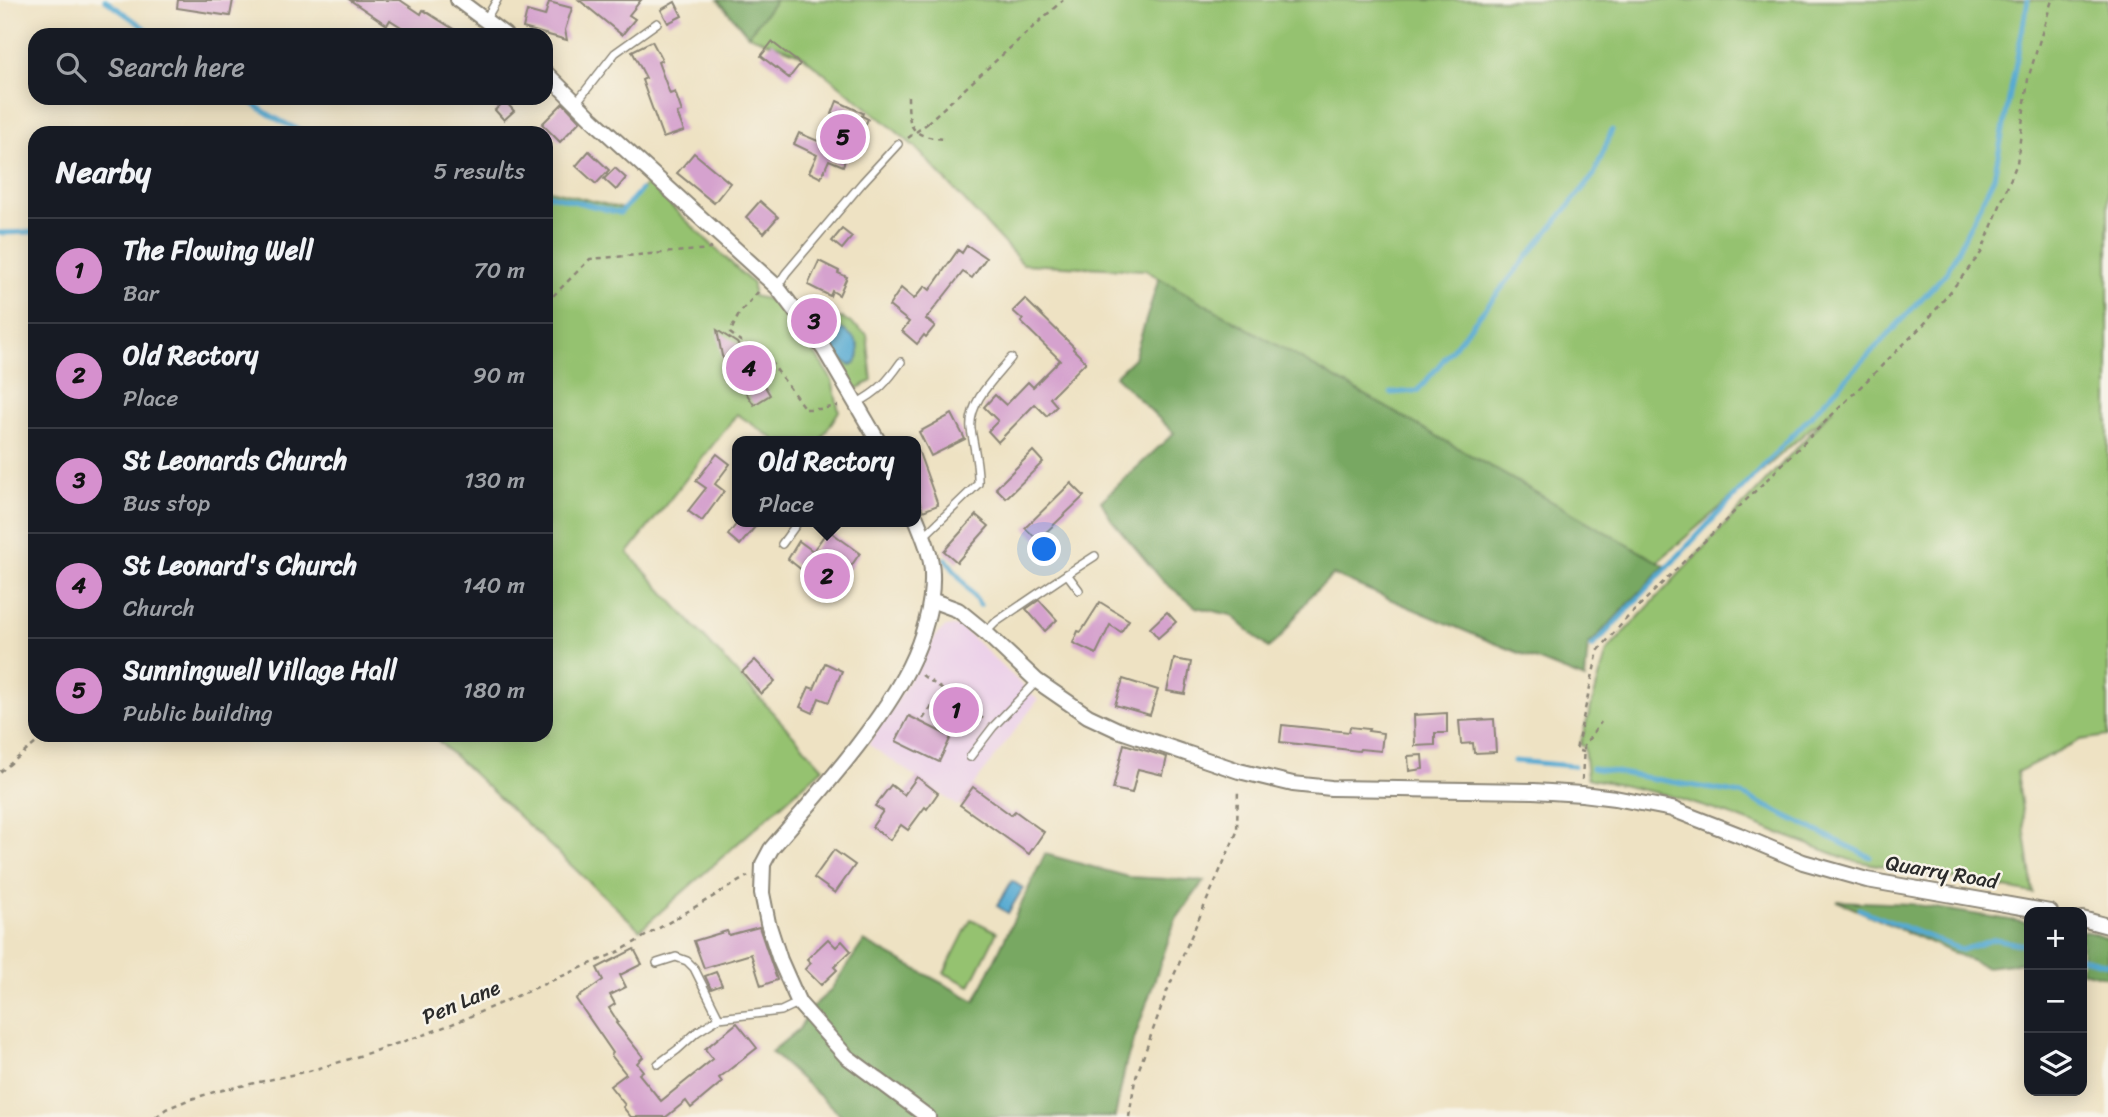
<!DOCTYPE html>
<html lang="en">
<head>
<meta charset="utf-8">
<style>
  body { margin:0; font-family:Sriracha,sans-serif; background:#242831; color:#f1f3f6 }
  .controls { position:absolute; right:21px; bottom:21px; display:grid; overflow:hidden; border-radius:14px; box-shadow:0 4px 18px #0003 }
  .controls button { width:63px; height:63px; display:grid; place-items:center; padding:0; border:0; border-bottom:2px solid #363941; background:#171b24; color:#f1f3f6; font:35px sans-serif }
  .you { position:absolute; left:1045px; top:550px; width:24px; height:24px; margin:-18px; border:5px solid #fff; border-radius:50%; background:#1a73e8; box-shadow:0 0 0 10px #1a73e833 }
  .badge { display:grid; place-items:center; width:46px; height:46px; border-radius:50%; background:#d690ce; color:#111; font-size:23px; font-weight:700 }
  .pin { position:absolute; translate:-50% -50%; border:4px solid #fff; box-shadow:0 2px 7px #0006 }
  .popup { position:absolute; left:732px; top:436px; width:189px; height:91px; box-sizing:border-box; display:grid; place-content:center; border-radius:14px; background:#171b24; filter:drop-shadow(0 2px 5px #0005); font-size:23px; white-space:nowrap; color:#9ea1a6 }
  .popup b { font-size:26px; color:#f1f3f6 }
  .popup::after { content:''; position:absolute; left:50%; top:100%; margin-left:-14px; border:14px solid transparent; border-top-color:#171b24 }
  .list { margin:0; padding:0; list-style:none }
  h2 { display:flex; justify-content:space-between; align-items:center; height:91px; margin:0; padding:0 28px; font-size:30px }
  h2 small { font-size:23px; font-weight:400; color:#9ea1a6 }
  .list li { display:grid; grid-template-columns:46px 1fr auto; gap:21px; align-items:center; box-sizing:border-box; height:105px; padding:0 28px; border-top:2px solid #363941 }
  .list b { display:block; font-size:26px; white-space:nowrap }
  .list p { margin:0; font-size:23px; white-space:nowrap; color:#9ea1a6 }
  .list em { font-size:23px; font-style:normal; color:#9ea1a6 }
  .icon { flex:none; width:38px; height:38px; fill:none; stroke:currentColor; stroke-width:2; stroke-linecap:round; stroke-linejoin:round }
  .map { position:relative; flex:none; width:2108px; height:1117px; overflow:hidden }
  .search { position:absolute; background:#171b24; box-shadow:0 4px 18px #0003; left:28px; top:28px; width:525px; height:77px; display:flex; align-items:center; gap:18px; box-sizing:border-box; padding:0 24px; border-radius:21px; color:#9ea1a6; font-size:26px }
  .panel { position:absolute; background:#171b24; box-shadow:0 4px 18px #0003; left:28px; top:126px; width:525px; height:616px; border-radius:21px }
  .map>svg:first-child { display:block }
</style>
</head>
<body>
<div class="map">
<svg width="2108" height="1117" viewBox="0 0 2108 1117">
  <rect width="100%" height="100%" fill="#f7f3e8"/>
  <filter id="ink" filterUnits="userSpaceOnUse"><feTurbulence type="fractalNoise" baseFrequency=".0143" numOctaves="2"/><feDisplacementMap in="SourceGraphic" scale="14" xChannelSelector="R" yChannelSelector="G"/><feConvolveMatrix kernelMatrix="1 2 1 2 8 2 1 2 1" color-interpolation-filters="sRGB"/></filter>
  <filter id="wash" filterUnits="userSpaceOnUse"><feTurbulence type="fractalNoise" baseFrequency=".00686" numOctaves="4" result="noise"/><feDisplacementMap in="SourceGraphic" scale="28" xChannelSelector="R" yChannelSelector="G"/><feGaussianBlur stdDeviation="1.57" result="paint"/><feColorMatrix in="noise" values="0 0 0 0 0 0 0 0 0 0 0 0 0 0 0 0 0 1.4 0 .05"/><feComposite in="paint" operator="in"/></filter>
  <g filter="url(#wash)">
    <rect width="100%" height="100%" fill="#eee2c3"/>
    <polygon fill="#ecd1e9" points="953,626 961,627 1038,700 958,806 868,744 897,701 923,655 938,633 946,627"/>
    <g fill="#95c270" stroke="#60764e" stroke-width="2">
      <polygon points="776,0 2108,0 2108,736 2080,740 2017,772 2033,893 1850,860 1730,815 1667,795 1587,778 1584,747 1580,745 1607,651 1833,409 1655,564 1145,270 1023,264 916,148 890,126 800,54 748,35"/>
      <polygon points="647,183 753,284 753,296 771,300 790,316 832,380 839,411 820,441 777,441 737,414 628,553 823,768 640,930 432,735 546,735 546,189 623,209"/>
      <polygon points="843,318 867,334 872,381 856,389 847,371 815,322"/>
      <polygon points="971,919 997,932 970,986 944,973"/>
    </g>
    <g fill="#78a862" stroke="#526a46" stroke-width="2">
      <polygon points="718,0 776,0 748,35"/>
      <polygon points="1159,278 1665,566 1588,646 1585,679 1484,639 1333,575 1311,595 1281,637 1268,648 1231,615 1196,607 1163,581 1111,519 1101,501 1174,433 1115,376 1134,358"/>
      <polygon points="1045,854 1129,877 1204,881 1175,921 1126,1063 1115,1117 944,1117 927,1104 924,1117 843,1117 771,1052 799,1029 811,1008 829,992 864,941 975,1001"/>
      <polygon points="1837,901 1911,904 2029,923 2029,962 1985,967"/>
      <polygon points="2082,931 2093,933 2108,939 2108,978 2082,971"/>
    </g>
    <g fill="#57aad2" stroke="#416a7e" stroke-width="2">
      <path d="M823,321C842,328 868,339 856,363L850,365C836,357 828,339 819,326Z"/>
      <polygon points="1012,881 1023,888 1008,913 997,906"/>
    </g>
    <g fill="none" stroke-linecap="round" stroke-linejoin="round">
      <g stroke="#57aad2" stroke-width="5">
        <polyline points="105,0 155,35"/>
        <path d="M245,98C266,113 285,126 310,133"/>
        <polyline points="546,194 620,213 641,190"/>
        <polyline points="0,233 35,232"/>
        <polyline points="1391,393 1418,391 1594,175 1612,130"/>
        <polyline points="946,559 980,605"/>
        <polyline points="1592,647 1947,272 1994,177 2028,0"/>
        <polyline points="1514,761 1574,766"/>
        <polyline points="1592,768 1741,794 1870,857"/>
        <polyline points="1859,909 1962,950 1995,939 2029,946"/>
        <polyline points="2082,958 2108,964"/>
      </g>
    </g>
    <g id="blocks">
      <g fill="#d5a2ce">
        <polygon points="178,0 233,0 230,16 177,8"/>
        <polygon points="350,0 400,0 421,14 423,10 463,35 430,35 420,29 414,35 390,20 387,25"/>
        <polygon points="579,0 641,0 629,15 635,19 622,35"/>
        <polygon points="549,2 572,8 565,30 567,40 523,28 527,11 545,16"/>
        <polygon points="675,2 682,16 668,23 661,10"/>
        <polygon points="652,41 662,60 658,62 670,94 675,92 682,112 677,113 684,131 663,138 642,80 646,78 632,51"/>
        <polygon points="772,42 800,64 789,78 761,56"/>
        <polygon points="505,101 514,111 504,120 495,110"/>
        <polygon points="837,101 863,113 862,116 868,119 850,159 846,157 843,166 829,160 821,178 809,172 817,155 794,144 799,133 825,144 838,117 832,114"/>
        <polygon points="563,103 580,121 560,142 542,124"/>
        <polygon points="589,151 609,170 596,184 576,166"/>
        <polygon points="694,153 730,183 714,203 677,173"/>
        <polygon points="615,168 626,178 616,190 604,179"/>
        <polygon points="760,201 778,217 764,233 746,217"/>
        <polygon points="842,229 852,237 842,249 832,241"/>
        <polygon points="967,245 986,258 972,278 963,272 926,319 935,326 926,337 924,335 917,344 902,331 909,322 889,306 901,288 914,299 925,286 930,290 958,250 962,253"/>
        <polygon points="819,261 839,271 838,273 847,277 839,295 832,291 830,296 808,285"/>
        <polygon points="1025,299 1074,347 1073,349 1086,362 1050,398 1057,406 1047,416 1035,404 998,442 988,431 998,421 984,407 995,395 1006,405 1028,382 1033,387 1060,360 1021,322 1023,320 1013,311"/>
        <polygon points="717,330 737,343 751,365 762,358 771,371 760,378 770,395 754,405 722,356"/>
        <polygon points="952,414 965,439 931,456 919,432"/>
        <polygon points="918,450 938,505 923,511 916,492 916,451"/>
        <polygon points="1033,451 1043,462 1006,498 996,488"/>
        <polygon points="717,454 730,464 715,484 724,491 702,521 688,511 706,488 696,481"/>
        <polygon points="1071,483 1084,496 1038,540 1025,528"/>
        <polygon points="976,515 989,526 957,562 944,551"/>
        <polygon points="738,522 759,522 740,545 728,535"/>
        <polygon points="828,530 860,553 832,594 788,559 799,541 813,551"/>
        <polygon points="1039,600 1057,620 1045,631 1026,609"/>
        <polygon points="1100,602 1129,620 1121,632 1110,625 1096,654 1073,643 1078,631 1081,632"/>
        <polygon points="1167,612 1176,622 1158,638 1150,628"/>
        <polygon points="1174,659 1191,662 1185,694 1167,691"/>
        <polygon points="755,660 775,681 761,694 742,672"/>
        <polygon points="825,663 842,671 829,702 819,698 813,713 800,707 809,687 814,689"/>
        <polygon points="1123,679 1158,690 1150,715 1115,705"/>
        <polygon points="1447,713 1447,733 1435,733 1435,745 1415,746 1414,715"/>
        <polygon points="909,716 951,737 939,762 896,741"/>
        <polygon points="1494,719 1496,752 1474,753 1473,743 1461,744 1459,721"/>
        <polygon points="1282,725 1349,732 1350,727 1369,729 1368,731 1383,733 1381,751 1360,749 1359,751 1280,742"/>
        <polygon points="1124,744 1167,757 1163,775 1138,769 1132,793 1113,789"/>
        <polygon points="1422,755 1423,769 1409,771 1408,756"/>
        <polygon points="917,777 938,793 927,809 925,807 908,830 901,825 890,840 872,827 883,811 875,806 891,785 904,795"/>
        <polygon points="973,787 1011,815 1015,811 1044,832 1029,854 960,805"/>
        <polygon points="834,850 855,865 835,893 814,878"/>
        <polygon points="759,927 777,980 761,986 751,954 704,968 694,941 727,931 729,935"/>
        <polygon points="828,939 836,947 842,941 851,951 834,967 837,970 821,985 805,969 811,963 807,959"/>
        <polygon points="634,949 642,964 620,975 626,987 610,995 615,1004 609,1008 618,1022 616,1023 643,1057 637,1063 643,1071 639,1074 661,1101 713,1059 705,1049 737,1023 757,1048 719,1078 722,1082 691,1108 686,1101 666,1117 631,1117 623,1107 625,1105 610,1086 626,1074 611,1055 613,1053 576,999 603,980 597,968"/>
        <polygon points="716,972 722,985 711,989 705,976"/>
      </g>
    </g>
  </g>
  <g filter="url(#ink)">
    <use href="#blocks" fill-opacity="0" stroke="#8c8677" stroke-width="2"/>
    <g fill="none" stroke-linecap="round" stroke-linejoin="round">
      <defs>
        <g id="service">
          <polyline points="486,19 497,0"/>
          <polyline points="576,103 615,53 657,23"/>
          <polyline points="777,287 786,273 863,182 898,144"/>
          <path d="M857,403C878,392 887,382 901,362"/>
          <path d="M924,536L978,484C979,465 974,448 971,429C968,402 995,378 1011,358"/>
          <polyline points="782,544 798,522"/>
          <polyline points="1067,574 1095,556"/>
          <polyline points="986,632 996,622 1067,574 1079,590"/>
          <polyline points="970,757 993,727 1037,681"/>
          <polyline points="657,963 676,957 687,961 694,968 719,1018"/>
          <polyline points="658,1064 677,1050 697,1032 719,1018 781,1011 798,1003"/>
        </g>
        <g id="minor">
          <polyline points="458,0 505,35"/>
          <polyline points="546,73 593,120 777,287 824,349 878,441"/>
          <path d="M916,518C923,535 932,556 932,574C933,605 923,639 909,667C877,730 817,795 771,849L763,864L762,893L768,923L780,960L799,1003L846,1056L928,1117"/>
          <polyline points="931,600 958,610 985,632 1037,681 1088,716 1118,730 1239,771 1293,784 1331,788 1534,791 1582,794 1615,798 1672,809 1739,835 1803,862 1867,880 2050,912"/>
          <polyline points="2082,919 2108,926"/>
        </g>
      </defs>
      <use href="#service" stroke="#8c8677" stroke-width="10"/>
      <use href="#minor" stroke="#8c8677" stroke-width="18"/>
      <g stroke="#8c8677" stroke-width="2.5" stroke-dasharray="5 5" stroke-linecap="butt">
        <path d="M908,96C908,130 912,137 946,139"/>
        <polyline points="927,123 1063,0"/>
        <polyline points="908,138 928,123"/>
        <polyline points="758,292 739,314 730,333 743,343 765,354 805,409 819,409 838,406"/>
        <polyline points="546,303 590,259 710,249 712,247"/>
        <polyline points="922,675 985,720"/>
        <polyline points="923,719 936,700 954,698"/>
        <polyline points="1584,752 1576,750 1598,651 1627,618 1926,322 1981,253 2017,163 2028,79 2052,0"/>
        <polyline points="0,772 46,735"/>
        <polyline points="1582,780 1584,746 1601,722"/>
        <polyline points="156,1117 166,1109 188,1100 214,1092 309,1071 350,1059 426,1034 457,1022 620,951 748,876"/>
        <polyline points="1129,1117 1135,1080 1167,991 1237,832 1238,788"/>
      </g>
      <use href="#service" stroke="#fff" stroke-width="7"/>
      <use href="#minor" stroke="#fff" stroke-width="14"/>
    </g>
  </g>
  <g text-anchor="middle" stroke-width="5" stroke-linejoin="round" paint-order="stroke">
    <g font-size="21" fill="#2b2b2b" stroke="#f7f3e8">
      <text transform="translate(1942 872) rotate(10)" y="7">Quarry Road</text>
      <text transform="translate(461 1002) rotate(-23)" y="7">Pen Lane</text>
    </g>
  </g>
</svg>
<div class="controls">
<button>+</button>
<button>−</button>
<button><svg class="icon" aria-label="layers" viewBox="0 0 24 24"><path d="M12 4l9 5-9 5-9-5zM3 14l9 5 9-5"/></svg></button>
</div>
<div class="you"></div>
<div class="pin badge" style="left:956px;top:710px">1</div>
<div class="pin badge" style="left:827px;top:576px">2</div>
<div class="popup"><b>Old Rectory</b>Place</div>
<div class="pin badge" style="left:814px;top:321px">3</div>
<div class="pin badge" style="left:749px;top:368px">4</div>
<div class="pin badge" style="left:843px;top:137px">5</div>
<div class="search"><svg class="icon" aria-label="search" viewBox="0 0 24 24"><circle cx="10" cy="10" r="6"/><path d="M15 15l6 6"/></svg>Search here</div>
<section class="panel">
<h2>Nearby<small>5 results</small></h2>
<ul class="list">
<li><span class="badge">1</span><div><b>The Flowing Well</b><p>Bar</p></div><em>70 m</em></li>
<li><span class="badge">2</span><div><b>Old Rectory</b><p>Place</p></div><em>90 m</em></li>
<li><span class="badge">3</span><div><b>St Leonards Church</b><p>Bus stop</p></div><em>130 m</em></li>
<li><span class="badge">4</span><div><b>St Leonard's Church</b><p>Church</p></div><em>140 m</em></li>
<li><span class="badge">5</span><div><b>Sunningwell Village Hall</b><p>Public building</p></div><em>180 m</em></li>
</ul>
</section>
</div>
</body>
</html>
